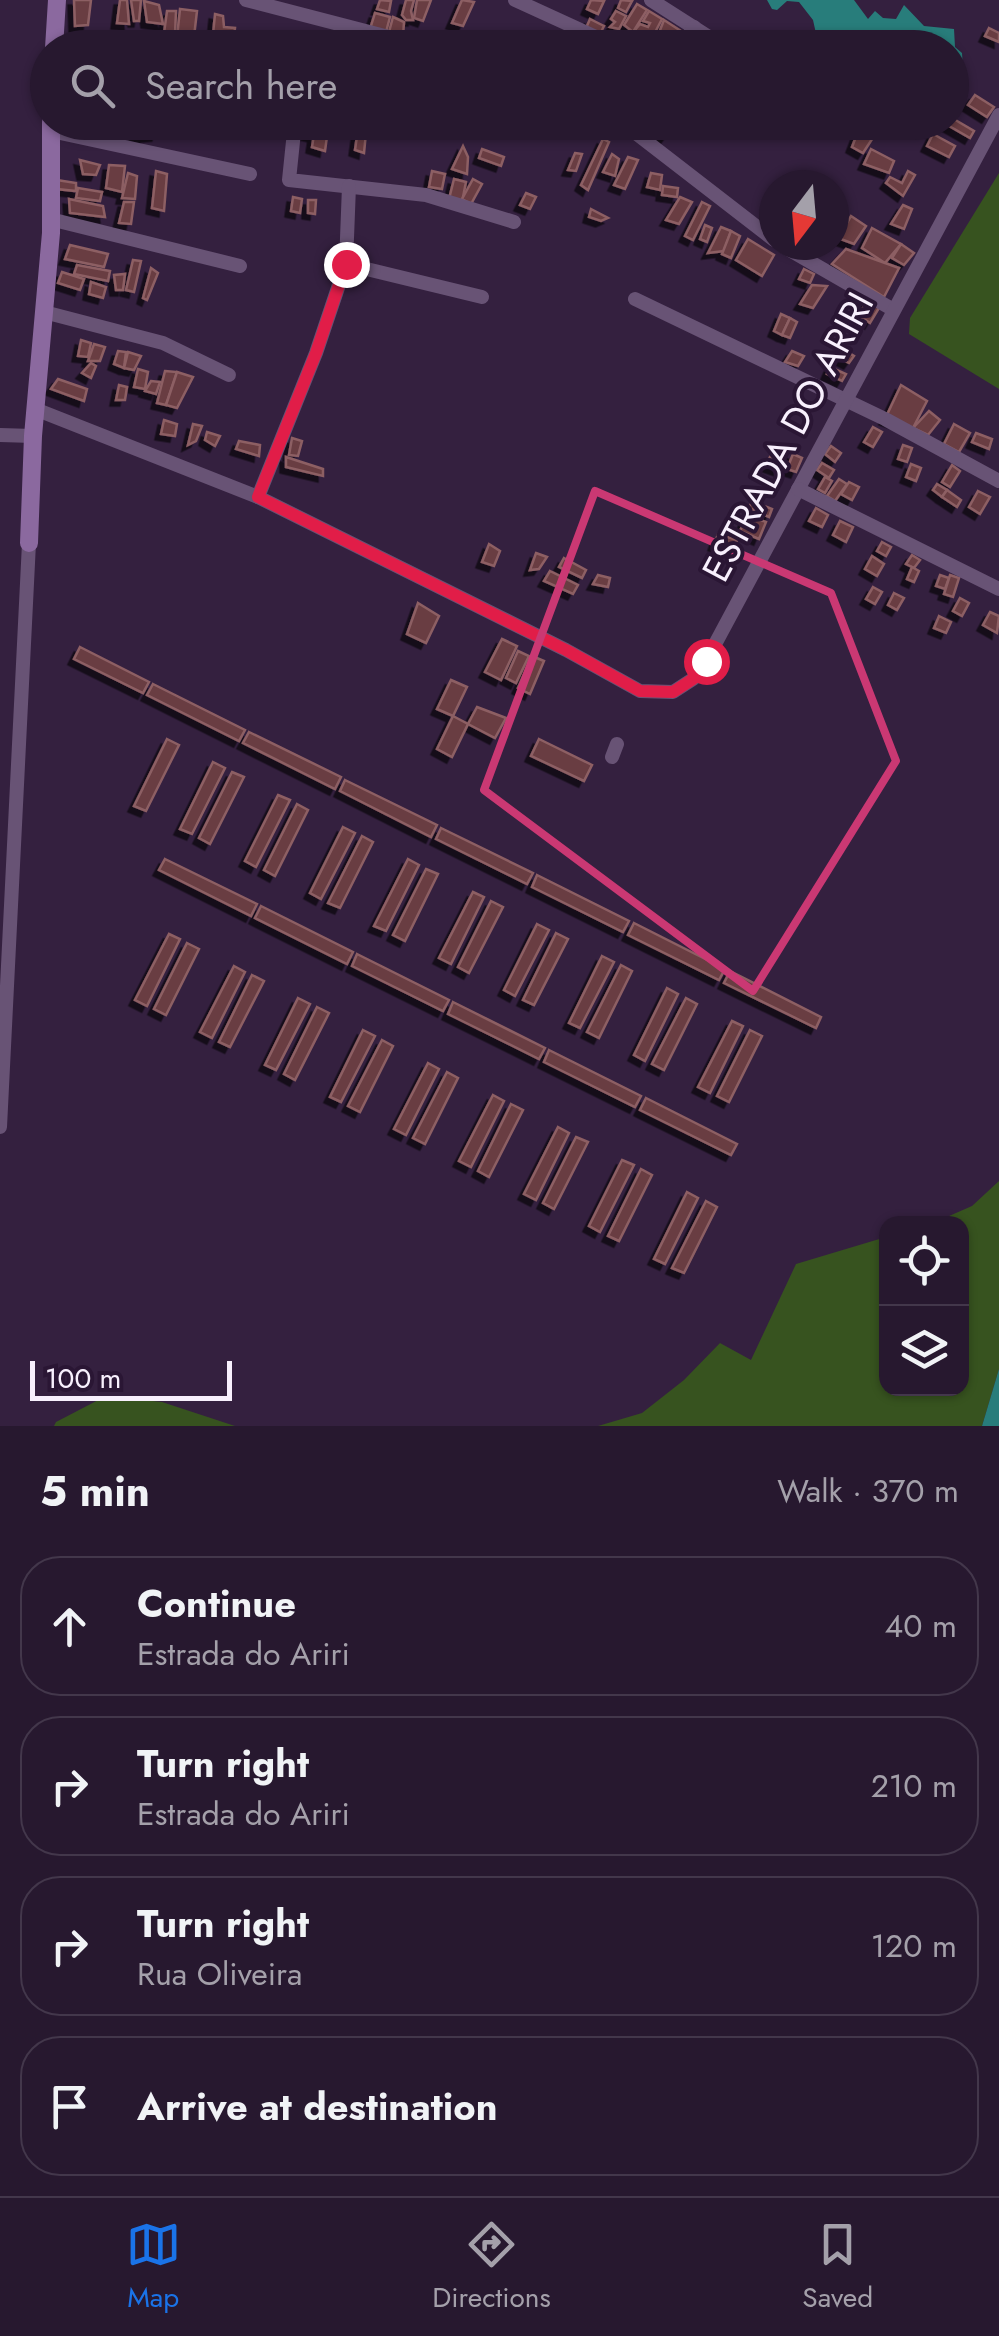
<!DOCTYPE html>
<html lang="en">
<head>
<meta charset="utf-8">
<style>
  body { margin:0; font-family:Jost,sans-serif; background:#33253b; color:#f1f3f6 }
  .controls { position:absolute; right:30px; bottom:30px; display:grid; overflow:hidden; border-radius:20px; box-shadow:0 2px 8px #0004 }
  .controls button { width:90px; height:90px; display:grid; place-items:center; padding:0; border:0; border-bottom:2px solid #43374b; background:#27182f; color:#f1f3f6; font:50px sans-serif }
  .compass { position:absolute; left:759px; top:170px; width:90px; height:90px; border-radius:50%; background:#27182f; box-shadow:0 2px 8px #0004; rotate:196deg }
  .scale { position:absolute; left:30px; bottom:25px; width:202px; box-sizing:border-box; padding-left:10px; border:5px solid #f8f0fd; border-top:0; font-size:28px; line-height:35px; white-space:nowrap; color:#f8f0fd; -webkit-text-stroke:8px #2a1634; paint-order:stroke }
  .stop { position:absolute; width:30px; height:30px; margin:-22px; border:8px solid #e11d48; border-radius:50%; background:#fff }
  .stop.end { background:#e11d48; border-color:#fff; box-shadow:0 2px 10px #0008 }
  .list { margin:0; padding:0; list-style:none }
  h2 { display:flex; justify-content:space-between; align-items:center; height:130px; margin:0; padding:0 40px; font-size:42px }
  h2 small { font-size:32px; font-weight:400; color:#a4a0aa }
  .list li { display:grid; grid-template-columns:65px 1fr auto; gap:30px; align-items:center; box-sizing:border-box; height:140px; margin:0 20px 20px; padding:0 20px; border:2px solid #43374b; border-radius:40px }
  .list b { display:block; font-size:38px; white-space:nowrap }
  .list p { margin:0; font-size:32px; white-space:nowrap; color:#a4a0aa }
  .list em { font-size:32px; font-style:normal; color:#a4a0aa }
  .icon { flex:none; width:55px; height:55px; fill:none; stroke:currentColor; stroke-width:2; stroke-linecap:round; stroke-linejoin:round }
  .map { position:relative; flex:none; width:999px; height:1426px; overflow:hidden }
  .search { position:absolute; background:#27182f; box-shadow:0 2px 8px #0004; left:30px; right:30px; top:30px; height:110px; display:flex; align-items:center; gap:25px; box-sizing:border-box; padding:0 35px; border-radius:55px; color:#a4a0aa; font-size:38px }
  .sheet { height:770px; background:#27182f }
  nav { display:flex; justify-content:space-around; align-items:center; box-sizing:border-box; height:140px; border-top:2px solid #43374b; background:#27182f; font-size:28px; color:#a4a0aa }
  nav a { display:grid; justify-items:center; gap:5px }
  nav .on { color:#1a73e8 }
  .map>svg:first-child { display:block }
</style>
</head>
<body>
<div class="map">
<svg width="999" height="1426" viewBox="0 0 999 1426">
  <defs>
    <filter id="shadow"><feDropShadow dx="-5.5" dy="5.5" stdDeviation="0" flood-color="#0009"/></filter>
  </defs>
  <rect width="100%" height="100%" fill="#34203f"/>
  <g fill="#37531f">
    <polygon points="999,173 999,389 909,334 910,318"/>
    <polygon points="999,1181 999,1369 982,1426 598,1426 642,1413 684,1380 720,1343 751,1360 796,1264 886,1237 886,1388 962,1388 962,1224 933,1223 972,1206"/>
    <polygon points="106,1396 162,1402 235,1426 54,1426 56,1422"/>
  </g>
  <g fill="#287d7b">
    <polygon points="767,0 854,0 868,19 875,11 883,18 896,19 904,5 924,26 954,29 955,47 962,53 963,68 952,73 952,48 819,47 813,20 799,2 787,1 777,10 772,9"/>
    <polygon points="999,1369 999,1426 982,1426"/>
  </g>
  <g fill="#693e42" stroke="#8d5f64" stroke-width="2.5" filter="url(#shadow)">
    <polygon points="74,0 91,0 88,25 75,26"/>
    <polygon points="120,0 127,0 129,24 117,23"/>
    <polygon points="131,0 141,0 139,21 134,21"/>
    <polygon points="380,0 391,1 389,12 377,9"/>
    <polygon points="406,0 414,0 411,11 413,20 406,20 402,15"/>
    <polygon points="417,0 431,0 423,21 414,18"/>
    <polygon points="462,0 474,2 463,26 452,23"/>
    <polygon points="591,0 604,1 598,14 587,9"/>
    <polygon points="621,0 632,1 626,12 618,8"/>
    <polygon points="144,1 159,5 163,24 147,22"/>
    <polygon points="637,4 647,10 633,32 624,25"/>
    <polygon points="180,9 197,11 194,37 177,37"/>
    <polygon points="167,11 176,11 175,34 164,33"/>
    <polygon points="616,11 626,16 619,29 610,27 615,22 611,19"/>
    <polygon points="649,11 662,19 651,40 635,30 640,24 648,27 650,23 643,21"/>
    <polygon points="375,13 390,17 386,32 370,29"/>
    <polygon points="215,14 223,16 224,27 235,28 233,47 212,45"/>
    <polygon points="393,17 404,22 403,37 397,37 398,32 389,32"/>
    <polygon points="590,19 604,26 600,34 586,28"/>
    <polygon points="664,20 681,31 674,48 655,43"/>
    <polygon points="989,28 999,33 999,42 985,36"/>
    <polygon points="147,32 148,48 137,48 137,36"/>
    <polygon points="636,33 654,44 661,48 644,48 630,41"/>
    <polygon points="975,95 994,107 987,117 968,105"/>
    <polygon points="952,118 974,131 970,138 944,123 952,122"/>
    <polygon points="137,122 146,122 145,137 135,134"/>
    <polygon points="149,122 159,122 157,135 147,136"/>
    <polygon points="297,122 316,122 314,136 297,132"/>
    <polygon points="316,122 329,122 325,151 312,147"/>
    <polygon points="359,122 372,124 370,133 366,133 364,153 355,150"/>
    <polygon points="646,122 670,122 666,129 669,133 666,137"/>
    <polygon points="859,129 876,133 863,153 852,147"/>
    <polygon points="933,134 955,146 949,157 927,146"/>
    <polygon points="603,139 609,142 588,190 581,185"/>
    <polygon points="463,146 468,157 467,174 452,169"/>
    <polygon points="482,149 504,157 501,166 479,158"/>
    <polygon points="871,149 894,161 889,173 864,164"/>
    <polygon points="575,153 582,154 576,171 568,170"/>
    <polygon points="612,154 619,159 615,176 603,172"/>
    <polygon points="628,157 638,160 625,189 614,185"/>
    <polygon points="80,160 100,165 96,175 83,174"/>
    <polygon points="109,165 125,166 122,192 106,188"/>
    <polygon points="156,171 167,174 164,211 152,208"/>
    <polygon points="432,171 445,174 442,189 429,187"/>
    <polygon points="908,171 915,175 903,196 886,183 890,177 902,183"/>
    <polygon points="128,173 137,176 135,199 122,198"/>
    <polygon points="651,173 662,175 660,190 647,187"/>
    <polygon points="454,179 466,182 462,202 449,199"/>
    <polygon points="473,179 482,184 471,204 462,199"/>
    <polygon points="57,180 76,183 76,191 57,189"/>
    <polygon points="663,186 678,188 677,197 662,195"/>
    <polygon points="78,188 102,192 100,201 76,198"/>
    <polygon points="526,193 536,197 530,209 520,205"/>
    <polygon points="293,197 302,199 300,213 291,211"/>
    <polygon points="680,197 692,202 679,224 666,220"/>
    <polygon points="69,199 103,206 105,217 70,213"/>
    <polygon points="308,200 316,200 315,214 308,213"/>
    <polygon points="774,201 774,225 763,219"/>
    <polygon points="124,202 134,202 131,224 119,223"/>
    <polygon points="702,202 710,206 693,240 685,236"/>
    <polygon points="903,205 912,209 904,229 891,224"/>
    <polygon points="591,209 608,218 601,221 589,217"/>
    <polygon points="851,216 866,226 854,244 838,238"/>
    <polygon points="705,225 712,228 707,242 700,239"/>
    <polygon points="721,227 731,231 724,251 708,253"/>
    <polygon points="872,228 901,244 885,263 862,248"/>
    <polygon points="731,231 740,236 731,258 722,254"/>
    <polygon points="748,239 774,255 762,276 736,260"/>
    <polygon points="901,244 914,253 904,265 892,258"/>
    <polygon points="70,245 108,254 104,267 65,259"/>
    <polygon points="846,249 899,268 884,297 832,264"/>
    <polygon points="133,260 141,261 134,292 126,290"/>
    <polygon points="77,265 110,271 108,281 74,274"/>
    <polygon points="151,268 158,273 147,300 143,298"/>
    <polygon points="804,269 814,274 810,283 799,279"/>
    <polygon points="62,272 84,279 80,290 58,283"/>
    <polygon points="125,274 123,290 116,290 114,275"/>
    <polygon points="91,282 106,287 103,298 89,294"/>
    <polygon points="812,285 827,286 813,308 800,304"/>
    <polygon points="868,301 879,308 870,323 858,315"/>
    <polygon points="781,314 790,318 782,335 774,331"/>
    <polygon points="790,318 797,322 790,338 782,335"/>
    <polygon points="81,340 91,343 88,357 78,356"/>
    <polygon points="94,344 105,347 100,361 88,361"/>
    <polygon points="839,347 854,356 849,363 835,356"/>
    <polygon points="118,351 126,352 124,368 114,364"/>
    <polygon points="792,351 804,356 798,366 785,362"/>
    <polygon points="128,352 141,356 134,370 124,368"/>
    <polygon points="91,363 96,366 91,378 82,373"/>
    <polygon points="830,367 846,374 842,381 827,374"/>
    <polygon points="138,369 148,372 145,389 134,387"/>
    <polygon points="165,371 177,372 166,405 157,403"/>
    <polygon points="177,372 193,377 177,408 166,405"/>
    <polygon points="58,379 87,389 84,401 51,389"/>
    <polygon points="151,381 160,382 156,394 145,391"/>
    <polygon points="119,385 127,387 125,400 116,400"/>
    <polygon points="901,385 927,401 913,428 885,419"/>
    <polygon points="929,411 940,420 928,435 913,428"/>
    <polygon points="164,420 177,424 175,436 161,434"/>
    <polygon points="193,424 202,426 196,441 188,445"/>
    <polygon points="954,424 970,433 959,452 944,444"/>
    <polygon points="873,427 882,432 873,447 864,442"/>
    <polygon points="207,432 220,436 215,446 205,440"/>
    <polygon points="976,433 992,439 989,449 972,442"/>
    <polygon points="292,438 302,441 298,456 289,455"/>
    <polygon points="239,441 260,445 259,456 236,449"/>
    <polygon points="903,445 912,448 907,462 898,459"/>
    <polygon points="831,446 841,453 835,462 825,454"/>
    <polygon points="793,454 802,458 796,472 787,469"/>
    <polygon points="286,457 323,469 323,476 286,467"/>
    <polygon points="770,457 783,463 780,470 766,465"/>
    <polygon points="822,463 834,470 829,478 817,470"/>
    <polygon points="911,464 921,468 916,481 906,477"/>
    <polygon points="952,465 960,471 950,487 942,482"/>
    <polygon points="825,477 832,481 825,493 818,489"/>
    <polygon points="839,479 847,484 835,501 827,496"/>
    <polygon points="849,482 859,487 852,500 841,494"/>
    <polygon points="937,484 947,490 942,497 933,490"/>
    <polygon points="947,490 961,500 957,507 942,497"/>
    <polygon points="978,491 990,497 980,514 969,507"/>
    <polygon points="752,501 772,509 769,517 749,508"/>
    <polygon points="816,508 828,515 822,527 809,521"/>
    <polygon points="747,515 766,522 759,539 740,531"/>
    <polygon points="840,521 853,527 846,542 833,535"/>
    <polygon points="718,534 737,540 733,551 714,545"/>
    <polygon points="882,542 891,547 886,556 877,551"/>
    <polygon points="489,544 500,551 494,566 482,562"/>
    <polygon points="536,553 547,557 539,569 530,570"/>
    <polygon points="912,555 920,560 914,568 906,564"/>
    <polygon points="872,556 884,564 877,576 865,569"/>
    <polygon points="564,558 586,570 582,578 559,567"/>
    <polygon points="912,567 919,571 914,582 907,579"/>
    <polygon points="550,571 578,585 573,594 544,581"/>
    <polygon points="598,575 610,578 608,587 593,584"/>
    <polygon points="940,575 949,578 945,589 936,586"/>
    <polygon points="950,575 959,578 953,597 944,594"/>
    <polygon points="873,587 882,592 875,604 866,599"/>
    <polygon points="894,593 904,598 897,610 888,605"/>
    <polygon points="960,598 969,603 962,616 953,611"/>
    <polygon points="418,603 439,616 426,643 407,634"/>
    <polygon points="990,612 999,616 997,633 983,625"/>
    <polygon points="939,616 951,622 946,633 934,628"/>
    <polygon points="502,639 517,646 501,680 485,672"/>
    <polygon points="80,647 149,682 143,693 74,659"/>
    <polygon points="518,651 529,656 516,683 506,678"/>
    <polygon points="532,656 544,661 530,694 518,688"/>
    <polygon points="451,680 467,687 453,716 437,709"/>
    <polygon points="153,684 245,730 239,741 147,695"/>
    <polygon points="477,707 506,718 495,738 468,724"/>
    <polygon points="453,716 468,724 452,757 437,749"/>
    <polygon points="249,732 341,777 335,789 243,743"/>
    <polygon points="167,739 179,745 146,811 134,806"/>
    <polygon points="539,739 592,765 584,781 531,756"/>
    <polygon points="213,762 225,768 192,834 180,829"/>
    <polygon points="232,772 244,777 210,844 199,838"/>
    <polygon points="345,780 437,825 431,837 340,791"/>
    <polygon points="278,795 290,800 256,867 245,861"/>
    <polygon points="297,804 308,810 275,876 264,870"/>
    <polygon points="343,827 355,833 321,899 310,893"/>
    <polygon points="441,828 533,873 527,884 436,839"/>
    <polygon points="362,836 373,842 340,908 328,903"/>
    <polygon points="165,859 257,904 251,916 159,870"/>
    <polygon points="408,859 419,865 386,931 374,926"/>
    <polygon points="426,869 438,874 405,941 393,935"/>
    <polygon points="537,875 629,921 623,932 532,887"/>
    <polygon points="473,892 484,897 451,964 439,958"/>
    <polygon points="491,901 503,907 469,973 458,967"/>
    <polygon points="261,906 353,952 347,964 255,918"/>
    <polygon points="634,923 725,969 719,980 628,935"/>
    <polygon points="537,924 549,930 515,996 504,990"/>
    <polygon points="556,933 568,939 534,1005 523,1000"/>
    <polygon points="169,934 180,939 147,1006 135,1000"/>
    <polygon points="187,943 199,949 166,1015 154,1009"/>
    <polygon points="357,954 449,1000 443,1011 352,966"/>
    <polygon points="602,956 614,962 580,1028 569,1023"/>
    <polygon points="621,965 632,971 599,1038 587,1032"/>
    <polygon points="234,966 245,972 212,1038 200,1032"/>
    <polygon points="730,971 821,1017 816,1028 724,983"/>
    <polygon points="252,975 264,981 230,1047 219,1042"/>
    <polygon points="667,988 678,994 645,1061 634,1055"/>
    <polygon points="298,998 310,1004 276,1070 265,1065"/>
    <polygon points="686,998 697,1004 664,1070 652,1064"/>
    <polygon points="453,1002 545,1048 539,1059 448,1014"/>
    <polygon points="317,1007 329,1013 295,1080 284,1074"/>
    <polygon points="732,1021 743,1026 710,1093 698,1087"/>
    <polygon points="363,1030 375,1036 341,1102 330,1097"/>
    <polygon points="750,1030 762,1036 729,1102 717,1096"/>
    <polygon points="382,1040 393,1046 360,1112 348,1106"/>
    <polygon points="549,1050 641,1096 635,1107 544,1062"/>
    <polygon points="428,1063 439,1069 406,1135 394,1129"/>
    <polygon points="447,1072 458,1078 425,1144 413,1138"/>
    <polygon points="493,1095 504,1101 471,1167 459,1161"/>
    <polygon points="646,1098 737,1144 731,1155 640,1110"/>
    <polygon points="511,1104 523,1110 489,1177 478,1171"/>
    <polygon points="558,1127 569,1133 536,1200 524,1194"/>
    <polygon points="576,1137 588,1142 554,1209 543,1203"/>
    <polygon points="622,1160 634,1165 600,1232 589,1226"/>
    <polygon points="641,1169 652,1175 619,1241 608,1236"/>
    <polygon points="687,1192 698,1198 665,1264 654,1259"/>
    <polygon points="706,1201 717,1207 684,1273 672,1268"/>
  </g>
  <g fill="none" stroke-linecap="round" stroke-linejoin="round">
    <g stroke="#685375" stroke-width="14">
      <polyline points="246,0 431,48"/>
      <polyline points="515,0 620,48"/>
      <polyline points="651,0 726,48"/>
      <polyline points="681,48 694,27"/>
      <polyline points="295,122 289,180 426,195 514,222"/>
      <polyline points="441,122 472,129"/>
      <polyline points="616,122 633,131 774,240"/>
      <polyline points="51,131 250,174"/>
      <polyline points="50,219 240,266"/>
      <polyline points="781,245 892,309"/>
      <polyline points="346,264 482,297"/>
      <polyline points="635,299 885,419 999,481"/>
      <polyline points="44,312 163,343 229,375"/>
      <polyline points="35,409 258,497 566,650 640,691 673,692 693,679 706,661 999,115"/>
      <polyline points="0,435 33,436"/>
      <polyline points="798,489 999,589"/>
      <polyline points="258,497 316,353 346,264 349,186"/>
      <polyline points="612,757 617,744"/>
      <polyline points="0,1127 29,543"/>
    </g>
    <g stroke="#8b699f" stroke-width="18">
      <polyline points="54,48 57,0"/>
      <polyline points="29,543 33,436 51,233 51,122"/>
    </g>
  </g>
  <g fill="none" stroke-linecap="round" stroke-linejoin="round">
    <polyline stroke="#e11d48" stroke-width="12" points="346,264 316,353 258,497 566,650 640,691 673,692 693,679 706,661"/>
  </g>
  <path fill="none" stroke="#ca3873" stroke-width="8" stroke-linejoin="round" d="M595,491L831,593L896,761L753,991L484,790Z"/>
  <g text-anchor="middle" stroke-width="8" stroke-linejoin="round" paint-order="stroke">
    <g font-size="38" fill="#f8f0fd" stroke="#2a1634">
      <text transform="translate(788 437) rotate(-62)" y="13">ESTRADA DO ARIRI</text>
    </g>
  </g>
</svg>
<div class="controls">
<button><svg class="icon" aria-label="locate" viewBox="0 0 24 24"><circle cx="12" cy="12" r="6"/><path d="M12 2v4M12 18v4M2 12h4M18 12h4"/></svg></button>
<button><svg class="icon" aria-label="layers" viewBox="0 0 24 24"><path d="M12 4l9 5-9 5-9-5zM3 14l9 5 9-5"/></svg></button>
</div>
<svg class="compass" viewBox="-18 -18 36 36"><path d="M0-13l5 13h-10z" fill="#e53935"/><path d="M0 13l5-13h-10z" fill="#a4a0aa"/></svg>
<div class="scale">100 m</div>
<div class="stop" style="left:706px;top:661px"></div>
<div class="stop end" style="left:346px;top:264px"></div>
<div class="search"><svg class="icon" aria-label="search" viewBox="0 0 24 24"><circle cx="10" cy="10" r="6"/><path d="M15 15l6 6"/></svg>Search here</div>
</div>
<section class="sheet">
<h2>5 min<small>Walk · 370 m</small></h2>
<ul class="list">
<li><svg class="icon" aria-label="ahead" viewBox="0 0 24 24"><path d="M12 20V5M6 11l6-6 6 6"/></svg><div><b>Continue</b><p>Estrada do Ariri</p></div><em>40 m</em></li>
<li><svg class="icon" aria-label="right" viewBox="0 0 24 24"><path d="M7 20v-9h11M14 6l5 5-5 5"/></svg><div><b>Turn right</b><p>Estrada do Ariri</p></div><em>210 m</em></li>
<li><svg class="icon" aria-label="right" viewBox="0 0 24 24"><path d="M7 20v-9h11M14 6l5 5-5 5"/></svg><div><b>Turn right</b><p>Rua Oliveira</p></div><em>120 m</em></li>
<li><svg class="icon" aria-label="arrive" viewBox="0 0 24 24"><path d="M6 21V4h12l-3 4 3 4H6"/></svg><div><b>Arrive at destination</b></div></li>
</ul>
</section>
<nav>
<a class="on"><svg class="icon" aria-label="map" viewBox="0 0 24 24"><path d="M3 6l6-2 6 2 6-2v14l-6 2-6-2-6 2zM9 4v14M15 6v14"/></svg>Map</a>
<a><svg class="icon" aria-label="directions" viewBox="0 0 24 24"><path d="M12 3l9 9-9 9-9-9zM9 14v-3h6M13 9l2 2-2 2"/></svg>Directions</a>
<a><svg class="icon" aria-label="saved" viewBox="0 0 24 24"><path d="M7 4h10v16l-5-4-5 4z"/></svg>Saved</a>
</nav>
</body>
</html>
